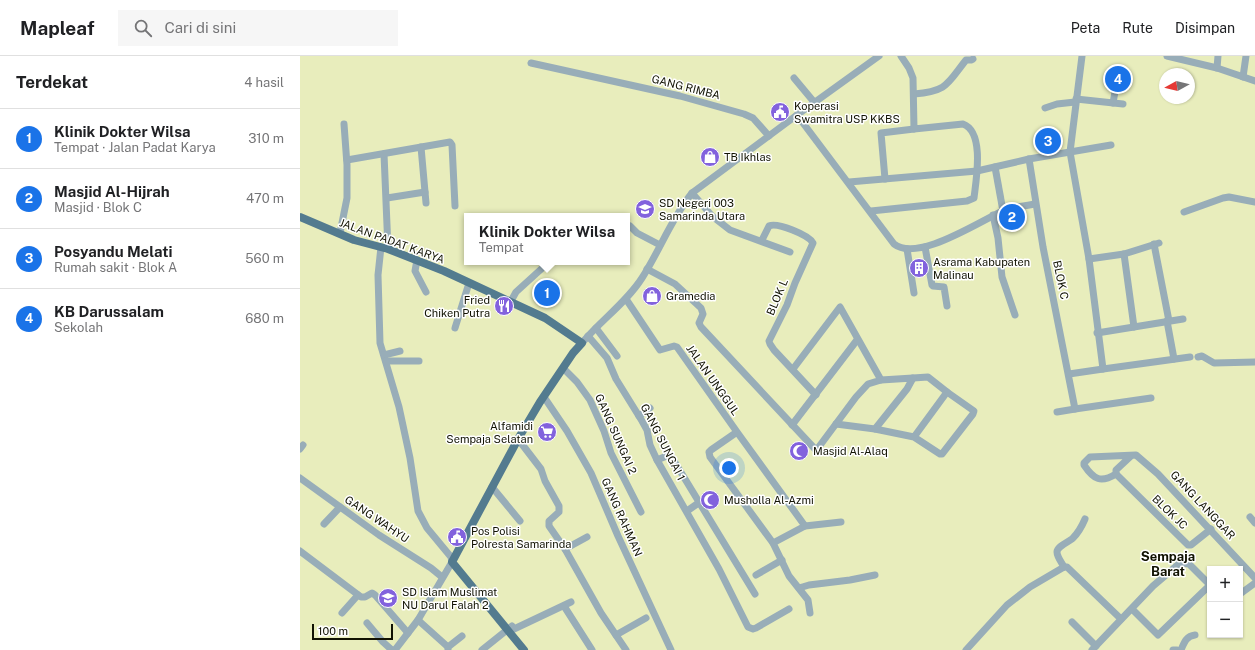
<!DOCTYPE html>
<html lang="id">
<head>
<meta charset="utf-8">
<style>
  body { margin:0; font-family:"Public Sans",sans-serif; background:#f6f6f6; color:#202124 }
  .controls { position:absolute; right:12px; bottom:12px; display:grid; overflow:hidden; border-radius:0px; box-shadow:0 1px 3px #0004 }
  .controls button { width:36px; height:36px; display:grid; place-items:center; padding:0; border:0; border-bottom:1px solid #e0e0e0; background:#fff; color:#202124; font:20px sans-serif }
  .compass { position:absolute; left:859px; top:12px; width:36px; height:36px; border-radius:50%; background:#fff; box-shadow:0 1px 3px #0004; rotate:262deg }
  .scale { position:absolute; left:12px; bottom:10px; width:81px; box-sizing:border-box; padding-left:4px; border:2px solid #111202; border-top:0; font-size:11px; line-height:14px; white-space:nowrap; color:#111202; -webkit-text-stroke:3px #fff; paint-order:stroke }
  .you { position:absolute; left:429px; top:412px; width:14px; height:14px; margin:-10px; border:3px solid #fff; border-radius:50%; background:#1a73e8; box-shadow:0 0 0 6px #1a73e833 }
  .badge { display:grid; place-items:center; width:26px; height:26px; border-radius:50%; background:#1a73e8; color:#fff; font-size:13px; font-weight:700 }
  .pin { position:absolute; translate:-50% -50%; border:2px solid #fff; box-shadow:0 1px 4px #0006 }
  .popup { position:absolute; left:164px; top:157px; width:166px; height:52px; box-sizing:border-box; display:grid; place-content:center; border-radius:0px; background:#fff; filter:drop-shadow(0 1px 3px #0005); font-size:13px; white-space:nowrap; color:#757577 }
  .popup b { font-size:15px; color:#202124 }
  .popup::after { content:''; position:absolute; left:50%; top:100%; margin-left:-8px; border:8px solid transparent; border-top-color:#fff }
  .list { margin:0; padding:0; list-style:none }
  h2 { display:flex; justify-content:space-between; align-items:center; height:52px; margin:0; padding:0 16px; font-size:17px }
  h2 small { font-size:13px; font-weight:400; color:#757577 }
  .list li { display:grid; grid-template-columns:26px 1fr auto; gap:12px; align-items:center; box-sizing:border-box; height:60px; padding:0 16px; border-top:1px solid #e0e0e0 }
  .list b { display:block; font-size:15px; white-space:nowrap }
  .list p { margin:0; font-size:13px; white-space:nowrap; color:#757577 }
  .list em { font-size:13px; font-style:normal; color:#757577 }
  .icon { flex:none; width:22px; height:22px; fill:none; stroke:currentColor; stroke-width:2; stroke-linecap:round; stroke-linejoin:round }
  .map { position:relative; flex:none; width:955px; height:594px; overflow:hidden }
  header { display:flex; align-items:center; gap:24px; box-sizing:border-box; height:56px; padding:0 20px; background:#fff; border-bottom:1px solid #e0e0e0 }
  header strong { font-size:19px }
  nav { display:flex; gap:22px; margin-inline-start:auto; font-size:14px }
  .search { width:280px; height:36px; background:#f6f6f6; display:flex; align-items:center; gap:10px; box-sizing:border-box; padding:0 14px; border-radius:0px; color:#757577; font-size:15px }
  main { display:flex }
  aside { flex:1; background:#fff }
  .map>svg:first-child { display:block }
</style>
</head>
<body>
<header>
<strong>Mapleaf</strong>
<div class="search"><svg class="icon" aria-label="search" viewBox="0 0 24 24"><circle cx="10" cy="10" r="6"/><path d="M15 15l6 6"/></svg>Cari di sini</div>
<nav><a>Peta</a><a>Rute</a><a>Disimpan</a></nav>
</header>
<main>
<aside>
<h2>Terdekat<small>4 hasil</small></h2>
<ul class="list">
<li><span class="badge">1</span><div><b>Klinik Dokter Wilsa</b><p>Tempat · Jalan Padat Karya</p></div><em>310 m</em></li>
<li><span class="badge">2</span><div><b>Masjid Al-Hijrah</b><p>Masjid · Blok C</p></div><em>470 m</em></li>
<li><span class="badge">3</span><div><b>Posyandu Melati</b><p>Rumah sakit · Blok A</p></div><em>560 m</em></li>
<li><span class="badge">4</span><div><b>KB Darussalam</b><p>Sekolah</p></div><em>680 m</em></li>
</ul>
</aside>
<div class="map">
<svg width="955" height="594" viewBox="0 0 955 594">
  <rect width="100%" height="100%" fill="#e8edbc"/>
  <g fill="none" stroke-linecap="round" stroke-linejoin="round">
    <g stroke="#98adb8" stroke-width="7">
      <polyline points="782,0 770,96 789,203 803,313 890,301"/>
      <polyline points="867,0 917,12 955,25"/>
      <polyline points="231,7 380,40 444,58 453,62 469,80"/>
      <polyline points="917,12 918,0"/>
      <polyline points="943,21 946,0"/>
      <polyline points="494,22 514,46"/>
      <path d="M614,38C648,35 647,28 666,4H671L673,3"/>
      <polyline points="776,43 823,48"/>
      <polyline points="813,47 816,30"/>
      <polyline points="745,52 757,48 775,46"/>
      <path d="M497,59L594,188C618,207 681,164 705,154C714,151 725,150 735,148"/>
      <polyline points="121,91 126,147"/>
      <polyline points="84,98 88,193"/>
      <polyline points="729,103 743,191 775,353 851,342"/>
      <polyline points="47,104 150,86 152,89 155,150"/>
      <polyline points="695,111 703,155"/>
      <polyline points="585,123 581,77 614,73"/>
      <polyline points="549,126 677,115 729,103 811,89"/>
      <polyline points="392,137 412,160 430,174 490,196"/>
      <polyline points="87,142 125,136"/>
      <path d="M571,155L667,145L674,142C676,124 685,76 663,68L614,73L613,22L609,12L601,0"/>
      <polyline points="884,156 923,142 929,141 955,146"/>
      <polyline points="693,159 698,182 702,221 715,259"/>
      <polyline points="330,170 337,177 360,189"/>
      <polyline points="40,177 47,142 47,109 44,68"/>
      <path d="M462,184L469,170C477,166 509,179 513,187L495,227L487,249L469,285L470,288L474,294L516,339"/>
      <polyline points="854,188 869,265"/>
      <polyline points="81,191 78,219 80,287 99,351 110,402 118,455 127,472 151,501 152,506 118,564 95,594"/>
      <polyline points="625,191 632,229 633,230 644,231 647,250"/>
      <polyline points="607,193 614,237"/>
      <polyline points="824,198 834,271"/>
      <polyline points="789,203 824,198 859,187"/>
      <polyline points="117,204 115,215 126,236"/>
      <polyline points="347,213 375,228 401,252 403,258 399,267 401,271 515,393 518,392 556,341 568,328 581,324 540,251 493,313"/>
      <polyline points="326,243 360,294 374,290 377,291 437,376 411,394 409,396 410,401 473,487 505,470 437,376"/>
      <polyline points="211,245 216,236 249,206"/>
      <polyline points="867,265 874,303"/>
      <polyline points="155,272 169,227"/>
      <polyline points="296,272 317,300"/>
      <polyline points="797,277 883,263"/>
      <polyline points="288,280 307,302 316,323 342,365 347,374 350,389 357,404 419,513 448,571 453,573 456,572 489,553"/>
      <path d="M282,287C301,264 326,247 342,222C360,194 371,163 392,137L497,59L579,0"/>
      <polyline points="84,299 100,295"/>
      <polyline points="898,301 902,300 914,307 955,306"/>
      <polyline points="86,305 119,305"/>
      <polyline points="264,313 277,326 290,344 304,375 311,397 341,456"/>
      <polyline points="769,318 803,313"/>
      <polyline points="613,322 628,321 647,336"/>
      <polyline points="244,341 267,375 291,417 318,480 371,594"/>
      <polyline points="757,356 775,353"/>
      <polyline points="339,360 350,352"/>
      <polyline points="536,368 575,373 607,333 613,322 581,324"/>
      <polyline points="492,369 557,284"/>
      <polyline points="575,373 614,381 640,398 642,398 673,358 674,355 647,336 614,381"/>
      <polyline points="218,383 241,413 245,425 259,450 259,456 249,465 249,470 265,493 301,557 326,594"/>
      <polyline points="0,393 3,389"/>
      <path d="M831,400L816,414V418C801,427 794,424 784,409V407L790,401L836,399L858,418L955,522"/>
      <polyline points="357,404 369,399 371,400 455,538"/>
      <polyline points="816,418 888,489 891,489 911,473"/>
      <polyline points="0,422 79,479 131,512 142,521"/>
      <polyline points="192,431 220,465"/>
      <polyline points="387,455 400,446"/>
      <polyline points="950,461 955,467"/>
      <polyline points="24,468 40,451"/>
      <polyline points="505,470 541,466"/>
      <polyline points="473,487 489,520 508,544 510,557"/>
      <polyline points="265,493 287,481"/>
      <polyline points="0,495 61,541 65,541 72,537 75,539 108,577"/>
      <path d="M764,511C762,507 757,501 757,496C757,490 769,486 773,482C778,477 782,470 785,463"/>
      <polyline points="456,519 482,504"/>
      <polyline points="499,532 509,529 550,524 575,519"/>
      <polyline points="940,538 955,527"/>
      <polyline points="264,550 292,594"/>
      <polyline points="42,557 58,539"/>
      <polyline points="118,564 148,591"/>
      <polyline points="772,566 796,590"/>
      <polyline points="67,567 83,586 92,594"/>
      <polyline points="214,573 271,546"/>
      <polyline points="316,579 346,562"/>
      <polyline points="148,594 148,591 162,580"/>
      <polyline points="182,594 212,570"/>
      <polyline points="666,594 707,549 730,531 764,511 767,511 821,563"/>
      <polyline points="792,594 853,530 880,507 889,508 910,529 858,579 832,553"/>
      <polyline points="873,594 877,594"/>
      <path d="M881,594C884,587 886,580 895,579"/>
    </g>
    <polyline stroke="#537b8f" stroke-width="8" points="0,161 54,184 88,193 144,215 245,262 282,287 273,297 240,346 218,383 152,506 224,594"/>
  </g>
  <defs>
    <symbol id="civic-disc" viewBox="-11 -11 22 22"><circle r="9.5" fill="#8262dd" stroke="#fff"/><path d="M-.6-6.5H3V-4.5H.6V-3L4-1V1h2V6H-6V1h2V-1L-.6-3ZM-1.2 2.5V6h2.4V2.5Z" fill="#fff"/></symbol>
    <symbol id="shop-disc" viewBox="-11 -11 22 22"><circle r="9.5" fill="#8262dd" stroke="#fff"/><path d="M-5-2.5h2.3a2.7 3.5 0 0 1 5.4 0H5L5.5 6h-11ZM-1.5-2.5h3a1.5 2.3 0 0 0-3 0Z" fill="#fff"/></symbol>
    <symbol id="school-disc" viewBox="-11 -11 22 22"><circle r="9.5" fill="#8262dd" stroke="#fff"/><path d="M0-5L7-2L0 1L-7-2ZM-4 1L0 2.5L4 1V4Q0 6-4 4Z" fill="#fff"/></symbol>
    <symbol id="building-disc" viewBox="-11 -11 22 22"><circle r="9.5" fill="#8262dd" stroke="#fff"/><path d="M-4-6H4V6H1V3H-1V6H-4ZM-2.5-4.3h1.7v1.8h-1.7ZM.8-4.3h1.7v1.8H.8ZM-2.5-1h1.7V.8h-1.7ZM.8-1h1.7V.8H.8Z" fill="#fff"/></symbol>
    <symbol id="restaurant-disc" viewBox="-11 -11 22 22"><circle r="9.5" fill="#8262dd" stroke="#fff"/><path d="M-5-6h1v4h1v-4h1v4h1v-4h1v5L-1.5 .5V6h-2V.5L-5-1ZM5-6V6H3V1.5H1.5Q1.5-4 5-6Z" fill="#fff"/></symbol>
    <symbol id="supermarket-disc" viewBox="-11 -11 22 22"><circle r="9.5" fill="#8262dd" stroke="#fff"/><path d="M-6-5.5h2.5l.6 2H6L4.5 2H-2.5L-4.4-4H-6ZM-1.5 3.2a1.3 1.3 0 1 0 .1 0ZM3 3.2a1.3 1.3 0 1 0 .1 0Z" fill="#fff"/></symbol>
    <symbol id="mosque-disc" viewBox="-11 -11 22 22"><circle r="9.5" fill="#8262dd" stroke="#fff"/><path d="M3.5-4.9A6 6 0 1 0 3.5 4.9A5 5 0 1 1 3.5-4.9Z" fill="#fff"/></symbol>
  </defs>
  <g fill-rule="evenodd">
    <use href="#civic-disc" x="469" y="45" width="22" height="22"/>
    <use href="#shop-disc" x="399" y="90" width="22" height="22"/>
    <use href="#school-disc" x="334" y="142" width="22" height="22"/>
    <use href="#building-disc" x="608" y="201" width="22" height="22"/>
    <use href="#shop-disc" x="341" y="229" width="22" height="22"/>
    <use href="#restaurant-disc" x="193" y="239" width="22" height="22"/>
    <use href="#supermarket-disc" x="236" y="365" width="22" height="22"/>
    <use href="#mosque-disc" x="488" y="384" width="22" height="22"/>
    <use href="#mosque-disc" x="399" y="433" width="22" height="22"/>
    <use href="#civic-disc" x="146" y="470" width="22" height="22"/>
    <use href="#school-disc" x="77" y="531" width="22" height="22"/>
  </g>
  <g text-anchor="middle" stroke-width="3" stroke-linejoin="round" paint-order="stroke">
    <g font-size="11" fill="#111202" stroke="#fff">
      <text transform="translate(386 31) rotate(14)" y="4">GANG RIMBA</text>
      <text transform="translate(92 185) rotate(20)" y="4">JALAN PADAT KARYA</text>
      <text transform="translate(761 224) rotate(78)" y="4">BLOK C</text>
      <text transform="translate(477 241) rotate(-67)" y="4">BLOK L</text>
      <text transform="translate(413 324) rotate(55)" y="4">JALAN UNGGUL</text>
      <text transform="translate(316 378) rotate(66)" y="4">GANG SUNGAI 2</text>
      <text transform="translate(363 386) rotate(63)" y="4">GANG SUNGAI 1</text>
      <text transform="translate(903 449) rotate(47)" y="4">GANG LANGGAR</text>
      <text transform="translate(870 456) rotate(44)" y="4">BLOK JC</text>
      <text transform="translate(322 461) rotate(66)" y="4">GANG RAHMAN</text>
      <text transform="translate(77 463) rotate(34)" y="4">GANG WAHYU</text>
    </g>
    <g font-size="11" fill="#111202" stroke="#fff" text-anchor="start">
      <text x="494" y="54">Koperasi<tspan x="494" dy="13">Swamitra USP KKBS</tspan></text>
      <text x="424" y="105">TB Ikhlas</text>
      <text x="359" y="151">SD Negeri 003<tspan x="359" dy="13">Samarinda Utara</tspan></text>
      <text x="633" y="210">Asrama Kabupaten<tspan x="633" dy="13">Malinau</tspan></text>
      <text x="366" y="244">Gramedia</text>
      <text x="190" y="248" text-anchor="end">Fried<tspan x="190" dy="13">Chiken Putra</tspan></text>
      <text x="233" y="374" text-anchor="end">Alfamidi<tspan x="233" dy="13">Sempaja Selatan</tspan></text>
      <text x="513" y="399">Masjid Al-Alaq</text>
      <text x="424" y="448">Musholla Al-Azmi</text>
      <text x="171" y="479">Pos Polisi<tspan x="171" dy="13">Polresta Samarinda</tspan></text>
      <text x="102" y="540">SD Islam Muslimat<tspan x="102" dy="13">NU Darul Falah 2</tspan></text>
    </g>
    <g font-size="13" font-weight="bold" fill="#111202" stroke="#fff">
      <text x="868" y="505">Sempaja<tspan x="868" dy="15">Barat</tspan></text>
    </g>
  </g>
</svg>
<div class="controls">
<button>+</button>
<button>−</button>
</div>
<svg class="compass" viewBox="-18 -18 36 36"><path d="M0-13l5 13h-10z" fill="#e53935"/><path d="M0 13l5-13h-10z" fill="#757577"/></svg>
<div class="scale">100 m</div>
<div class="you"></div>
<div class="pin badge" style="left:247px;top:237px">1</div>
<div class="popup"><b>Klinik Dokter Wilsa</b>Tempat</div>
<div class="pin badge" style="left:712px;top:161px">2</div>
<div class="pin badge" style="left:748px;top:85px">3</div>
<div class="pin badge" style="left:818px;top:23px">4</div>
</div>
</main>
</body>
</html>
